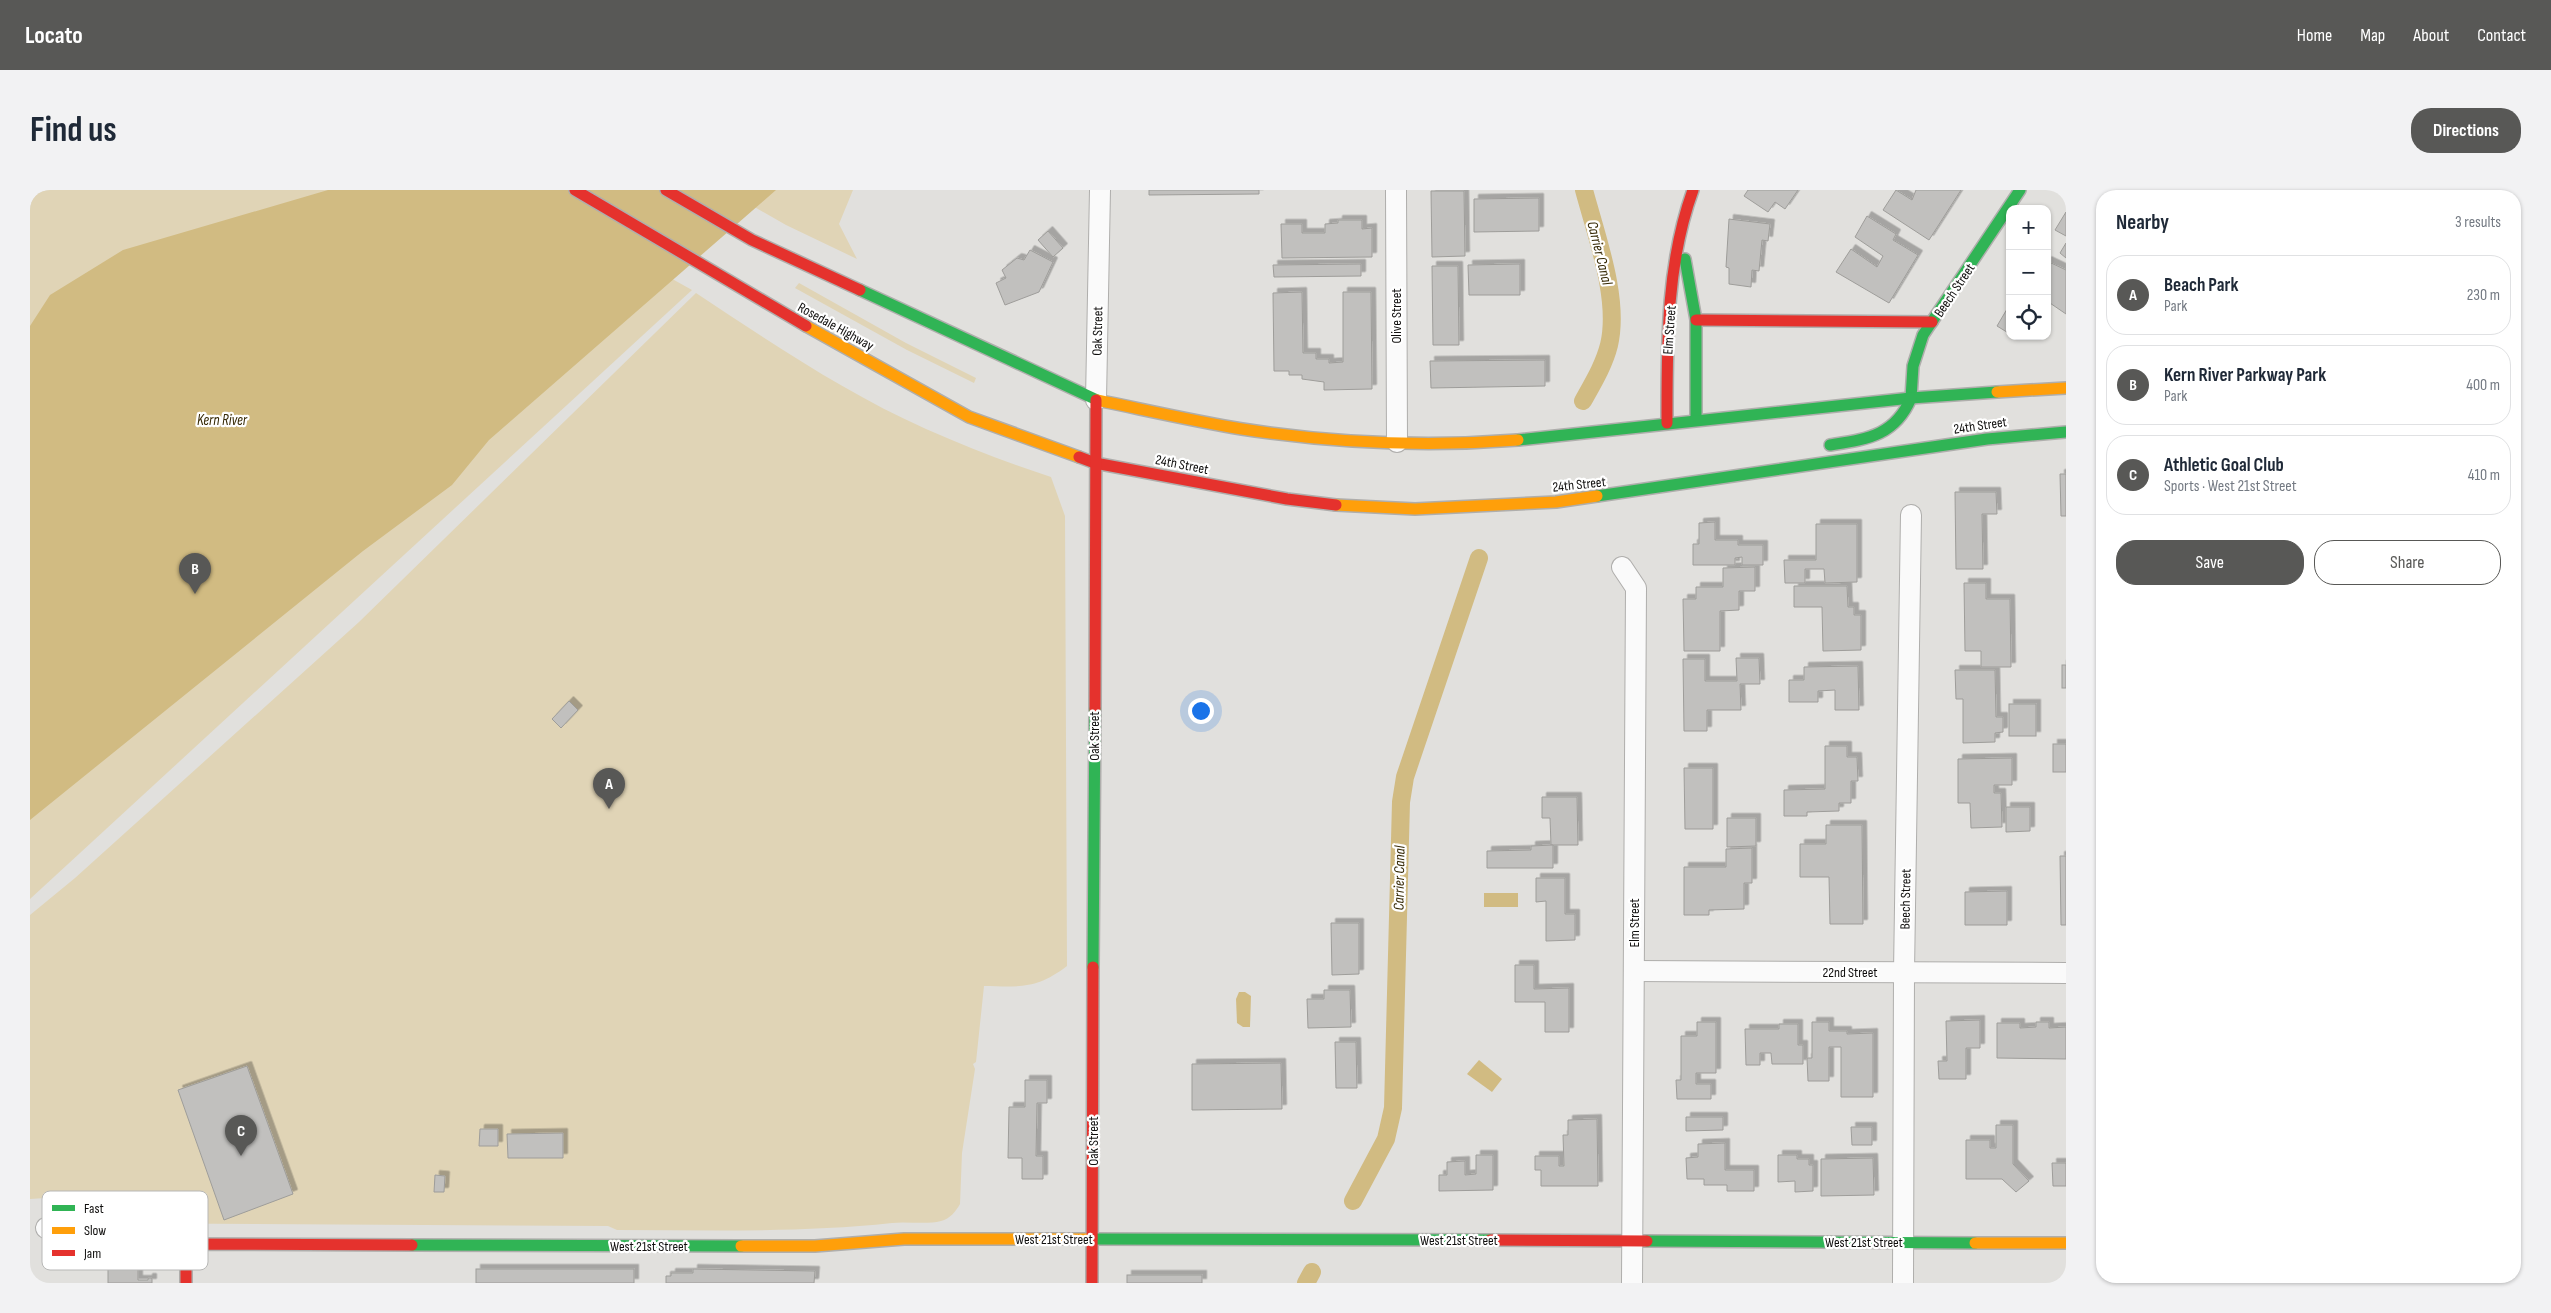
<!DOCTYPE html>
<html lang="en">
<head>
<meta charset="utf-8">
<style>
  body { margin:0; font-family:"Sofia Sans Condensed",sans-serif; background:#f2f2f3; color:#1f2937 }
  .controls { position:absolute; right:15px; top:15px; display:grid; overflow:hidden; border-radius:10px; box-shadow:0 1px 4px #0004 }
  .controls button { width:45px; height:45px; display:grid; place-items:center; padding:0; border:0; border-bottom:1px solid #e0e1e3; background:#fff; color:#1f2937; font:25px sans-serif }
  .you { position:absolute; left:1170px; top:520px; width:18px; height:18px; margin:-12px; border:4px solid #fff; border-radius:50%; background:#1a73e8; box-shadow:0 0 0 8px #1a73e833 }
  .badge { display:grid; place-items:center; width:32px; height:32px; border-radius:50%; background:#585856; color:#fff; font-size:16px; font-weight:700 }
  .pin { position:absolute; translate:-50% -41px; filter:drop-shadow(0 1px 2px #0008) }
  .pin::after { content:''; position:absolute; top:26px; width:18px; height:15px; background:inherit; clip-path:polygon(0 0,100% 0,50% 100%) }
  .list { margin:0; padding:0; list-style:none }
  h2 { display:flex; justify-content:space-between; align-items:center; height:65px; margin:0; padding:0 20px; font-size:21px }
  h2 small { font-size:16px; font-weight:400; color:#747a83 }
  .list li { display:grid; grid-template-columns:32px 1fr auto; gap:15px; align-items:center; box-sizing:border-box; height:80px; margin:0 10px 10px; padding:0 10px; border:1px solid #e0e1e3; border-radius:20px }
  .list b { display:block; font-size:19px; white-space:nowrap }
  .list p { margin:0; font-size:16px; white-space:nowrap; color:#747a83 }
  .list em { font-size:16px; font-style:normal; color:#747a83 }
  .actions { display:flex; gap:10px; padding:15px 20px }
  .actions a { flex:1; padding:11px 0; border:1px solid #585856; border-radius:20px; text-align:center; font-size:18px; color:#585856 }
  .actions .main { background:#585856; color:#fff }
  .icon { flex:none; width:28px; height:28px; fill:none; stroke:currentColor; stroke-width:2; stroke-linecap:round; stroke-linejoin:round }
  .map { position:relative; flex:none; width:2036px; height:1093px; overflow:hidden; border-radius:20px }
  header { display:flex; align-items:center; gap:30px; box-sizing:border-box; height:70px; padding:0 25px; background:#585856; color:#fff }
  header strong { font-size:24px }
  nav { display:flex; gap:28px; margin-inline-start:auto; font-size:18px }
  .intro { display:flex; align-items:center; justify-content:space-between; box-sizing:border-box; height:120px; padding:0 30px }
  h1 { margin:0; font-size:35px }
  .button { padding:12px 22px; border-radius:20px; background:#585856; color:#fff; font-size:18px; font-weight:700 }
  main { display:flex; gap:30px; padding:0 30px }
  aside { flex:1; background:#fff; border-radius:20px; box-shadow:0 1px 4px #0004 }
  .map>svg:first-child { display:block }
</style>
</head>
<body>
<header>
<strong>Locato</strong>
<nav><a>Home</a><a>Map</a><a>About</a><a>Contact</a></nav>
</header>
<div class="intro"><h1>Find us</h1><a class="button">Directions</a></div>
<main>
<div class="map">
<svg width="2036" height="1093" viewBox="0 0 2036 1093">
  <defs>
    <filter id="shadow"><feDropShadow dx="4.5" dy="-4.5" stdDeviation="0" flood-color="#0004"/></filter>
  </defs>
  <rect width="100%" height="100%" fill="#e1e0dd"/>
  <g fill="#e0d4b6">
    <polygon points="0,0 483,0 662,100 0,709"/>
    <polygon points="695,0 823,0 809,34 827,69 756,35"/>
    <polygon points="769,93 876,153 946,188 944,193 877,160 765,98"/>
    <path d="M666,103C740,152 815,203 896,239C937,257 978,273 1021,287L1035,326L1037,776C1007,799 990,797 954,796L946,872L943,874L945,879L932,963L930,1014C926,1021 920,1029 911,1031C896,1035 877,1031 862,1033C770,1043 679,1040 587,1040L578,1036L58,1033L31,1007L0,1009V725L45,688L329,432Z"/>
  </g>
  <g fill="#d1bb82">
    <polygon points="298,0 746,0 459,250 422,295 333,361 0,630 0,136 20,105 93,60"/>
    <rect x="1454" y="703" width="34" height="14"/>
    <polygon points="1209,802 1215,802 1221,806 1220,837 1213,837 1207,833 1206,809"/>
    <polygon points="1449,870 1472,889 1462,902 1437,884"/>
  </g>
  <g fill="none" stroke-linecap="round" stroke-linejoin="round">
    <g stroke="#d1bb82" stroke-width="18">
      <path d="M1553,211C1563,193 1574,175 1579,155C1590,109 1566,45 1554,0"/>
      <polyline points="1323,1011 1356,949 1363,918 1371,612 1375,587 1449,368"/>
      <polyline points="1276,1093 1282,1082"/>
    </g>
  </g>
  <g fill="#c1c0be" stroke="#9e9d9a" filter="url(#shadow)">
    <polygon points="1119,0 1229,0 1229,4 1119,5"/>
    <polygon points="1718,0 1768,0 1755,19 1745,12 1738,22 1714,6"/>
    <polygon points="1866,0 1882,10 1886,0 1931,0 1899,50 1853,20"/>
    <polygon points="1401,1 1434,1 1435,66 1402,67"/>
    <polygon points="1509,8 1509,41 1444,42 1444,9"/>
    <polygon points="2036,22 2036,46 2025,40"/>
    <polygon points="1837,26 1866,44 1863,50 1888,65 1859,113 1806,82 1821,59 1847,77 1853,66 1825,47"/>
    <polygon points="1699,29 1740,34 1738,51 1732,50 1729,81 1722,80 1721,97 1699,94 1699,78 1696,77"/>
    <polygon points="1308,30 1332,30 1332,39 1342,38 1342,67 1252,68 1251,34 1272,34 1272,43 1295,43 1295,34 1308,33"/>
    <polygon points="1018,41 1033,58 1023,67 1008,50"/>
    <polygon points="2036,53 2036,68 2030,63"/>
    <polygon points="1000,60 1023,72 1009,102 975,115 966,93 976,88 972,80 987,68 994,70"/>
    <polygon points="2017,71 2036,80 2036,124 2017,111"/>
    <polygon points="1331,74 1331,86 1244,87 1243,75"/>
    <polygon points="1490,74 1490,105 1439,105 1438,75"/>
    <polygon points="1402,76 1428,76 1429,155 1403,155"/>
    <polygon points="1272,102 1273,163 1286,163 1286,169 1299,169 1299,173 1313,172 1313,102 1341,102 1342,199 1294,200 1294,192 1272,189 1272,185 1259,185 1259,181 1244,181 1243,103"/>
    <polygon points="1980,114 1980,144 1967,136"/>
    <polygon points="1515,170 1515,196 1401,198 1400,171"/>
    <polygon points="2030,284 2036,284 2036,326 2031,326"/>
    <polygon points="1925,302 1966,302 1967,324 1952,324 1953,379 1926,379"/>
    <polygon points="1685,332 1685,350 1708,350 1708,355 1733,355 1733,375 1712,375 1712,367 1705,368 1705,375 1663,375 1663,354 1669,354 1669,333"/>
    <polygon points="1786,334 1827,334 1827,392 1795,393 1794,379 1775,379 1775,393 1755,393 1754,370 1786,370"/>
    <polygon points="1725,377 1725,401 1709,401 1709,420 1690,421 1690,461 1654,461 1653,409 1666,409 1666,397 1693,397 1693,378"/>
    <polygon points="1934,393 1956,393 1956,409 1980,409 1981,477 1951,477 1951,461 1935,461"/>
    <polygon points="1764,396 1817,396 1818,417 1824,417 1824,425 1831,425 1831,460 1793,461 1792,417 1764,417"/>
    <polygon points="1706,468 1729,468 1730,494 1710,494 1711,520 1677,520 1677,541 1654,541 1653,469 1675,469 1675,491 1707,491"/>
    <rect x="2032" y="475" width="4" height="23"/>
    <polygon points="1828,476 1829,520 1805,520 1805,500 1788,501 1788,512 1759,512 1759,490 1774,490 1774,477"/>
    <polygon points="1925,480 1965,480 1966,527 1973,527 1973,542 1965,543 1965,552 1933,553 1933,509 1926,509"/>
    <polygon points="539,511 548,520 531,538 522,529"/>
    <rect x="1979" y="514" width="27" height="32"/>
    <rect x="2023" y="554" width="13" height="28"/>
    <polygon points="1795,556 1817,556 1817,567 1827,567 1828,591 1821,591 1821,613 1809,613 1809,621 1777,622 1777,626 1754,626 1754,600 1795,599"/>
    <polygon points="1982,568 1982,595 1964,595 1964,603 1971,603 1972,637 1941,638 1940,613 1928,613 1928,569"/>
    <polygon points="1654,578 1683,578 1683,639 1655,639"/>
    <polygon points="1512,607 1547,607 1548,655 1521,655 1520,628 1512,628"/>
    <polygon points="1976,617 2000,617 2000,641 1976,642"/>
    <polygon points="1697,628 1726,628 1726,656 1697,657"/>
    <polygon points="1796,635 1832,635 1833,734 1800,734 1799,687 1770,687 1770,654 1796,654"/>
    <polygon points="1523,655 1523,678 1457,678 1457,661 1501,660 1501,656"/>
    <polygon points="1722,658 1722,693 1714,693 1714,719 1679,720 1679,725 1654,725 1654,677 1696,677 1696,659"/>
    <polygon points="2030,666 2036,666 2036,735 2031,735"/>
    <polygon points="1506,688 1535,688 1535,724 1545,724 1545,750 1516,751 1516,711 1506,712"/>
    <polygon points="1977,701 1977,735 1935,735 1935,702"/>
    <polygon points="1301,733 1329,733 1329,784 1302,785"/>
    <polygon points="1485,775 1504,775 1504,799 1539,798 1539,842 1515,842 1515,812 1485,812"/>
    <polygon points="1294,800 1320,800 1321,837 1278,838 1277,809 1294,809"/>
    <polygon points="1950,830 1950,858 1936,858 1936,889 1909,889 1908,871 1917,871 1916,831"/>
    <polygon points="1667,832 1686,832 1686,883 1666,883 1666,894 1681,894 1681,909 1647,909 1646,890 1651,890 1651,846 1667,846"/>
    <polygon points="1782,832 1799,832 1799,841 1817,841 1817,844 1843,843 1843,907 1811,907 1811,857 1799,857 1799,891 1778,891 1777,868 1782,868"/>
    <polygon points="2006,832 2019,832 2019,838 2036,837 2036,869 1967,868 1967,833 1990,833 1990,838 2006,837"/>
    <polygon points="1749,834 1768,834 1768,855 1773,855 1773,874 1742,874 1741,863 1730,863 1730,875 1716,875 1715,839 1749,839"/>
    <polygon points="1305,852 1326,852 1327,898 1306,898"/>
    <polygon points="1251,873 1252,919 1162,920 1162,874"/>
    <polygon points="217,876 263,1004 194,1030 148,900"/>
    <polygon points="995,890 1017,890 1017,913 1007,913 1006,966 1013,966 1013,989 992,989 992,968 978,968 979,917 995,917"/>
    <polygon points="1656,927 1693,927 1693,940 1656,941"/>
    <polygon points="1567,929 1568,996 1511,996 1511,980 1505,980 1505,966 1529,966 1529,976 1534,976 1533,945 1538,945 1538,930"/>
    <polygon points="1966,935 1983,935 1983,974 1999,991 1986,1002 1972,989 1936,989 1936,950 1960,950 1960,958 1966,958"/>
    <polygon points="1821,937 1842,937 1842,955 1822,955"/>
    <polygon points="450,939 468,939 468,956 449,956"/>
    <polygon points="533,943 533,968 478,968 477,944"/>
    <polygon points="1695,953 1695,980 1724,980 1724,1001 1697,1001 1697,995 1674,995 1674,989 1657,989 1656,968 1668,967 1668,954"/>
    <polygon points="1446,965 1463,965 1463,1000 1409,1001 1409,985 1417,985 1417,972 1435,971 1435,985 1446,984"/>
    <polygon points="1748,965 1767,965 1767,969 1779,969 1779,975 1783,975 1783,1001 1765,1002 1765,991 1748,992"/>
    <polygon points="1843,968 1844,1005 1791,1006 1791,969"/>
    <polygon points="2022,973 2036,973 2036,996 2023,996"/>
    <polygon points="405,985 415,986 414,1002 404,1002"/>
    <polygon points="78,1078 108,1079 108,1090 118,1090 118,1088 122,1088 122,1093 78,1093"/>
    <rect x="446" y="1079" width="158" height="14"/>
    <polygon points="663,1079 785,1081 784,1093 636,1093 636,1086 641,1086 641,1083 663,1083"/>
    <rect x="1097" y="1085" width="75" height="8"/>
  </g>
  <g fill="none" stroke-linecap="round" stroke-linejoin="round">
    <defs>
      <g id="street">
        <polyline points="1366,0 1367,252"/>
        <polyline points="1066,210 1070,0"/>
        <polyline points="1592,377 1606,398 1602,1093"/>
        <polyline points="1604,781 2036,783"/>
        <polyline points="16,1038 40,1052 156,1054"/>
        <polyline points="1873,1093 1874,782 1881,325"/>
      </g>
      <g id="fast">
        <polyline points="1655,69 1666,130 1666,230"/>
        <polyline points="830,100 1067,210"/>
        <polyline points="1881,208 1883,176 1893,145 1990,0"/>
        <polyline points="1488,250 1881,208 1967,202"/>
        <path d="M1800,255C1837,249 1865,246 1881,208"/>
        <polyline points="1567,306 1957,249 2036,242"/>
        <polyline points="1063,777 1065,519"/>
        <polyline points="1061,1049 1460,1050"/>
        <polyline points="1617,1051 1945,1053"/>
        <polyline points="382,1055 711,1056"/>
      </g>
      <g id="slow">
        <polyline points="776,136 939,227 1049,267"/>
        <polyline points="1967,202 2036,198"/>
        <path d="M1067,210C1116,220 1164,231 1212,239C1303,253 1397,257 1488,250"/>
        <polyline points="1306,315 1385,319 1526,312 1567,306"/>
        <polyline points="1945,1053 2036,1053"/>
        <polyline points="711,1056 785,1056 874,1049 1061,1049"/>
      </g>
      <g id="jam">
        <polyline points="545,0 776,136"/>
        <polyline points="636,0 722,50 830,100"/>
        <polyline points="1666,130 1902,132"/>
        <path d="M1637,233C1637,155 1636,74 1663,0"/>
        <polyline points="1049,267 1065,273 1257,309 1306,315"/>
        <polyline points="1065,519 1066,210"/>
        <polyline points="1460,1050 1617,1051"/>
        <polyline points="156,1093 156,1054 382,1055"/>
        <polyline points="1062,1093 1063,777"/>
      </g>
    </defs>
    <use href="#street" stroke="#afaeac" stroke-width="22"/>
    <use href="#fast" stroke="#afaeac" stroke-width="14"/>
    <use href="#slow" stroke="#afaeac" stroke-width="14"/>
    <use href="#jam" stroke="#afaeac" stroke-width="14"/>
    <use href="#street" stroke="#fafafa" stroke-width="20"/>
    <use href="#fast" stroke="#30b455" stroke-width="11"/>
    <use href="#slow" stroke="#ff9f0a" stroke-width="11"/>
    <use href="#jam" stroke="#e5322d" stroke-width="11"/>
  </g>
  <g text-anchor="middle" stroke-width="4.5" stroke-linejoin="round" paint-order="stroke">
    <g font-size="14" fill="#0f0e0d" stroke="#fff">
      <text transform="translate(1924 100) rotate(-56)" y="5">Beech Street</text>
      <text transform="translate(1366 126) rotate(-90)" y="5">Olive Street</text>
      <text transform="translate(806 136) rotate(29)" y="5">Rosedale Highway</text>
      <text transform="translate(1639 140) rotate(-86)" y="5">Elm Street</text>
      <text transform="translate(1067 141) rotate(-89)" y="5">Oak Street</text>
      <text transform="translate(1950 235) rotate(-8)" y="5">24th Street</text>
      <text transform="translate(1152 274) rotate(11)" y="5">24th Street</text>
      <text transform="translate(1549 294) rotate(-6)" y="5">24th Street</text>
      <text transform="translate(1064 546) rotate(-90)" y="5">Oak Street</text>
      <text transform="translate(1875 709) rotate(-89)" y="5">Beech Street</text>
      <text transform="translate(1604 733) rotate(-90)" y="5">Elm Street</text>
      <text x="1820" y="787">22nd Street</text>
      <text transform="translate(1063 951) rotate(-90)" y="5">Oak Street</text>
      <text x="1024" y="1054">West 21st Street</text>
      <text x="1429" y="1055">West 21st Street</text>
      <text x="1834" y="1057">West 21st Street</text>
      <text x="619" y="1061">West 21st Street</text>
    </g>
    <g font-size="15" font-style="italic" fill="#342703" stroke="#fff">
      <text transform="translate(1570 63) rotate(76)" y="5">Carrier Canal</text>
      <text x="192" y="235">Kern River</text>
      <text transform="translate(1369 688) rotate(-89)" y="5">Carrier Canal</text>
    </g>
  </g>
  <rect x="12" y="1001" width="166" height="79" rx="8" fill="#fff" stroke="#b7b7b6" stroke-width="1"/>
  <rect x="22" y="1015" width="23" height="6" fill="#30b455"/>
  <rect x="22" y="1037" width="23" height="7" fill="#ff9f0a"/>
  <rect x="22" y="1060" width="23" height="6" fill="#e5322d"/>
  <g font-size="14" fill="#0f0e0d">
    <text x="54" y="1023">Fast</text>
    <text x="54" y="1045">Slow</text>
    <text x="54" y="1068">Jam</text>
  </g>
</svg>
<div class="controls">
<button>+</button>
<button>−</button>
<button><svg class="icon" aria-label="locate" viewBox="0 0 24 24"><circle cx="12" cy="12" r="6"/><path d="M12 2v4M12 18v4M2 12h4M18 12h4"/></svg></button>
</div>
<div class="you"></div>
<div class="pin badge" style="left:579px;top:619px">A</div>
<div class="pin badge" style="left:165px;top:404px">B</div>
<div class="pin badge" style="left:211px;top:966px">C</div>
</div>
<aside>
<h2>Nearby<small>3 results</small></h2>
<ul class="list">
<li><span class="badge">A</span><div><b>Beach Park</b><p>Park</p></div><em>230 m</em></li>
<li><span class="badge">B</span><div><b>Kern River Parkway Park</b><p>Park</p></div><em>400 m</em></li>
<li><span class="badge">C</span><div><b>Athletic Goal Club</b><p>Sports · West 21st Street</p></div><em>410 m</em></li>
</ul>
<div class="actions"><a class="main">Save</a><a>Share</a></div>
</aside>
</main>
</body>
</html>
